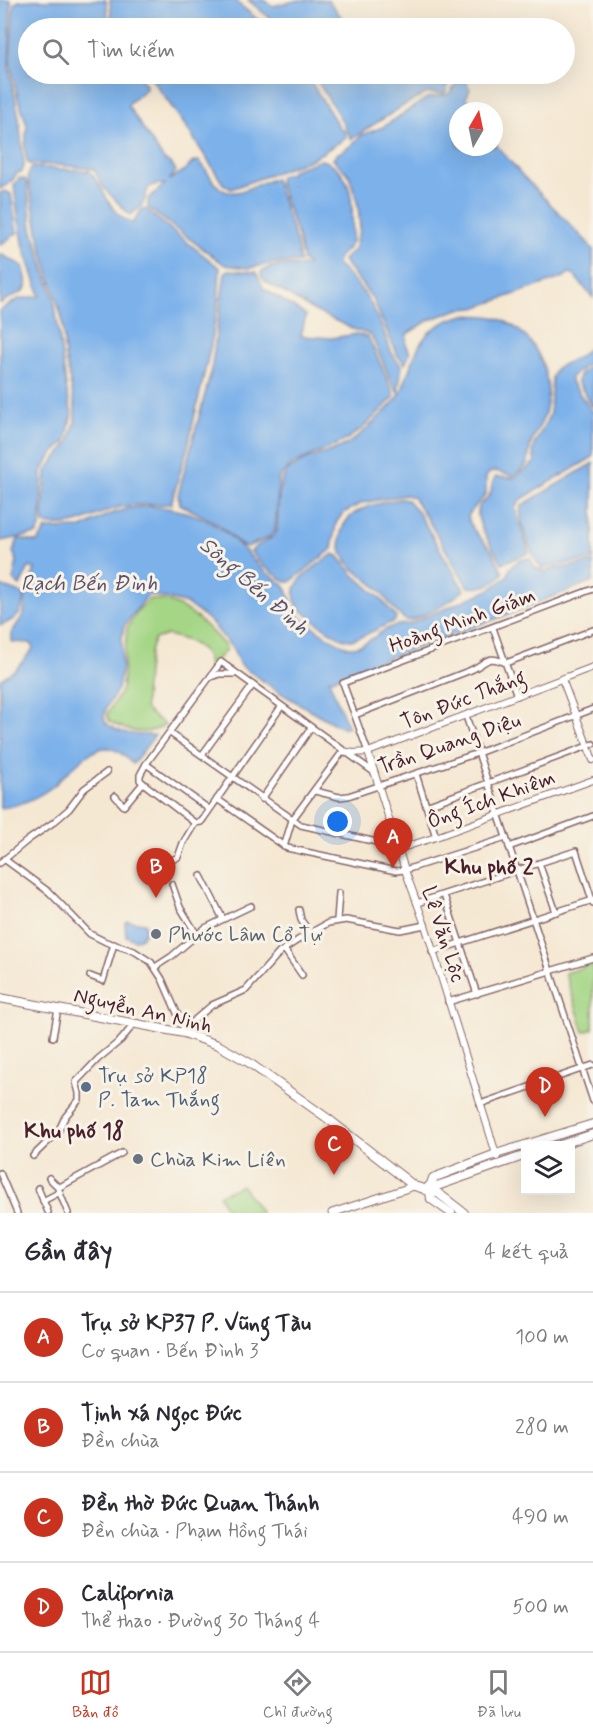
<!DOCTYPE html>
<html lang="vi">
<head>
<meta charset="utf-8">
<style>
  body { margin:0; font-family:Mynerve,sans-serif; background:#f7f7f7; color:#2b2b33 }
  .controls { position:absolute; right:18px; bottom:18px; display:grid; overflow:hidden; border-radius:0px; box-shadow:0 6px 24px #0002 }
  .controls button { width:54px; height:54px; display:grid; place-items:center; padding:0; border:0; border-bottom:2px solid #e1e1e2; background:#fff; color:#2b2b33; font:30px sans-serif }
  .compass { position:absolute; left:449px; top:102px; width:54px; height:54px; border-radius:50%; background:#fff; box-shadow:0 6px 24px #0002; rotate:9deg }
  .you { position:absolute; left:338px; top:822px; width:21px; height:21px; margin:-15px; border:4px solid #fff; border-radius:50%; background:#1a73e8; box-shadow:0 0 0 9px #1a73e833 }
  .badge { display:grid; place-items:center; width:39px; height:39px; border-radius:50%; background:#c8321e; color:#fff; font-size:20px; font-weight:700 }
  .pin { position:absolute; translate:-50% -50px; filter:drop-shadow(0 2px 3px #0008) }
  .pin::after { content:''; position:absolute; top:32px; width:21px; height:18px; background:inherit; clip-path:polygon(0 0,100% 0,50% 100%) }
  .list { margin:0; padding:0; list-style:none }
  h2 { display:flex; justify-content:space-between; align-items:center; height:78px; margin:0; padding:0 24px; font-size:26px }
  h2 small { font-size:20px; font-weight:400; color:#7c7c81 }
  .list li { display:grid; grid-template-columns:39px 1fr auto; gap:18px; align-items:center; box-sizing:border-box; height:90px; padding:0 24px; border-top:2px solid #e1e1e2 }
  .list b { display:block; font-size:22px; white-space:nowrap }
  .list p { margin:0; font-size:20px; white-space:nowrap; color:#7c7c81 }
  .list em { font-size:20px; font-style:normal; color:#7c7c81 }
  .icon { flex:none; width:33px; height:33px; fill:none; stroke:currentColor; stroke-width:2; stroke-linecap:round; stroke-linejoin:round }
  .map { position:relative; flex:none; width:593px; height:1213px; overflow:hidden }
  .search { position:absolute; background:#fff; box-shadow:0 6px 24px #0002; left:18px; right:18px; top:18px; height:66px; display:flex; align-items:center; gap:15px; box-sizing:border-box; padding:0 21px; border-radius:33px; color:#7c7c81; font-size:22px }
  .sheet { height:438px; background:#fff }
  nav { display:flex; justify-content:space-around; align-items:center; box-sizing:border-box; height:84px; border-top:2px solid #e1e1e2; background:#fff; font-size:16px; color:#7c7c81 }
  nav a { display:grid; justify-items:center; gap:3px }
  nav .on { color:#c8321e }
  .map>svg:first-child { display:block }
</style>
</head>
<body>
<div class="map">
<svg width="593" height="1213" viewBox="0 0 593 1213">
  <rect width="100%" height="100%" fill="#f7f3e8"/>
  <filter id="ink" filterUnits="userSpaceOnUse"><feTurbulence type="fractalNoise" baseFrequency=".0167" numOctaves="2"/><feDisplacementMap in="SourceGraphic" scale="12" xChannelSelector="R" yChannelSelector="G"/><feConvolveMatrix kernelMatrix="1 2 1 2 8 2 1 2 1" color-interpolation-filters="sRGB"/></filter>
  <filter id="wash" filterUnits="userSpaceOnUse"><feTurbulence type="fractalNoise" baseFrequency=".008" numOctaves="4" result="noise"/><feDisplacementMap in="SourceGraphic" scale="24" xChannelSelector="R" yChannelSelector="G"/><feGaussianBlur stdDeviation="1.35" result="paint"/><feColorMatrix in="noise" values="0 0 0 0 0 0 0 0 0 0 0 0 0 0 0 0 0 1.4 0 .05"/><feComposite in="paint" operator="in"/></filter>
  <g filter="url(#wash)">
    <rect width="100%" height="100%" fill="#f5e8d3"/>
    <g fill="#a4d686" stroke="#777a58" stroke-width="1.5">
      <path d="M150,599C182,598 206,625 226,647V650L209,668C209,646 186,639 167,635L155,639C147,650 145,693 145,708L148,712L165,725C146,737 127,732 109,721L107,714L122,690L127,628L137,611Z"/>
      <polygon points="593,964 593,1029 584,1032 565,973"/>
      <polygon points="242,1185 261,1213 228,1213 219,1195"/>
    </g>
    <g fill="#7cb1ea" stroke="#63688a" stroke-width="1.5">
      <polygon points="0,0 10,0 11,3 9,67 19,118 24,166 22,172 17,173 12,181 0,189"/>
      <path d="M34,0H106L109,28H28V74H137L146,85V89L129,103L128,106L164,160C170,162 173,165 176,171L169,180L185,170L193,162L199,161C207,169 211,181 220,188C234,201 259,181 275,179L296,241L300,262L275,263L248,268L225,265L148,208V199L165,184C141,184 150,192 142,205C139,209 134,212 130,215L103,187L94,169L59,165L30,164L27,161L25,148L27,125L18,98L10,61L14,4L19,1Z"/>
      <polygon points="110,0 234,0 268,28 115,28 112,24"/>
      <polygon points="248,0 263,0 273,6 299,0 328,0 350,28 282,28"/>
      <polygon points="148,74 306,74 339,127 344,131 346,138 312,159 231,189 223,184 187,128"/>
      <polygon points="313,74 417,74 448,86 445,93 427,93 406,104 351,139 339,116"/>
      <polygon points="465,80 470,89 466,98 472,111 458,111 458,147 494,147 494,140 498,147 522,175 587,242 593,250 593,298 573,274 569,273 564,277 475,308 459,309 429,320 407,334 406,344 410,353 405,364 398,356 373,299 343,260 354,250 360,228 358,205 349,175 333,159 337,154 349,147 362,135 383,127 427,98 449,94 458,81"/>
      <path d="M321,160C356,168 353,212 352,240L350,246L338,258L337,265C357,281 372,302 381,325C388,339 389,355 402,366L398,392L392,383L371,335L353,329L313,310L266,282L262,278L261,272C273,263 291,265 305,266L308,264L303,261L298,237L279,183L280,176L291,173L292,170Z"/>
      <path d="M32,167L89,171C104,186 109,216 133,223L142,209H145L220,268L218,303L211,344L188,445L171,504C154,505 138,503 120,507C92,514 76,530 44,524L43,512L46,471L69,442L75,422V406L65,356L62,318L41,246L29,184L28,174Z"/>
      <polygon points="19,178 25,179 27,183 32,228 54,299 67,393 72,414 66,441 51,456 42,471 41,525 37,534 0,541 0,310 19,299 40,296 24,247 18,215 14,186"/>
      <polygon points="5,191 11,194 17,233 0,245 0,193"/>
      <path d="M0,254L23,266C33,298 21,288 0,304Z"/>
      <polygon points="229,270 256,272 264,289 306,315 301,336 332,338 357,334 368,337 395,396 364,427 346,440 293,464 279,477 275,531 269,537 247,547 241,545 218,524 180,504 178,495 211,372 225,273"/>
      <path d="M465,315C474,316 484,315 493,317C533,327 556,374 545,413C543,421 537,430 533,438C523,460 538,459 513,476L495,471L489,473L486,477V494L468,515C469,530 484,540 492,551C496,558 500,566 503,573C494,584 482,589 468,587L425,515L413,497L405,495L362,503L343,513L336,523L332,549L290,582H286L263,566L251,552C257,541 271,543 277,531C278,517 277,483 286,473C299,458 330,454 347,444C363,435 382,414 395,401C401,395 404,385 407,376C419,341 427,324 465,315Z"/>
      <path d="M593,344V360L571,377V382L593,412V457L520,500L515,508L529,553L502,563C495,549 471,521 480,505C483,501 488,499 490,494C493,487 490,483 496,477L514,478L535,462L533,451L534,445L550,414L552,377L556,368L579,357Z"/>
      <polygon points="593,364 593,407 577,381 580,374"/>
      <path d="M593,463V559L542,568C532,560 518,519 521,506Z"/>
      <path d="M400,499L407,500L418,512L464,590C449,603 426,616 407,621C392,611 389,600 377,588C367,578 353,571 346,560C340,551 339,544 341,534C345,508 379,503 400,499Z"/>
      <path d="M151,506C209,512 225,528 263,570C270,576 280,580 285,587C290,593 291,605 296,612C305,623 332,641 346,646C361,651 374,635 387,629C394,625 401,624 409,624L489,590L507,577L510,568L519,560L530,558L535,568L545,571L593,562V581L498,618L329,680L348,728L338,726L279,692L240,665L233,649L211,622L187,604L153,595H148L124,626L122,637V666L118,689L107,706L104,715L105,722C120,735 136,735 155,735L133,764C125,757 116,747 105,748C87,749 65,776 52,787C37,798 19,806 0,808V680L17,668L33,649L31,643L12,642V632L24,614L25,598L35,569L29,567L20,586L13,580L17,561L13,552L18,539C26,539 30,542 38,542L46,529L82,528L105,516L129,508Z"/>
      <path d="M333,554L338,556L355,576L381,599L396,617L395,621C381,626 365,637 351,640C340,642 308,616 299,608C282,582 316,568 333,554Z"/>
      <path d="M0,586L24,594C22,614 20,617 2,625H0Z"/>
      <path d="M128,921L145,923C147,931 143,938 135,940L126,936L125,923Z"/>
    </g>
  </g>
  <g filter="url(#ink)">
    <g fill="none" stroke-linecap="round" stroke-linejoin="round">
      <defs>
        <g id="minor">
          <polyline points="493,628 517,696"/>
          <polyline points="211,677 219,674 234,674"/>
          <path d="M355,715L471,670C487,663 486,654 506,663L593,630"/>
          <polyline points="466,716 593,1101"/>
          <polyline points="170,733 301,825 399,847"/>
          <polyline points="368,752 343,683 593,589"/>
          <polyline points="202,755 253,685"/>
          <polyline points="146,764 209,809"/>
          <polyline points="416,774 436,837"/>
          <polyline points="143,783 140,780 140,775 146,764 221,662 375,773"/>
          <polyline points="143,783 195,823"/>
          <polyline points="315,791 339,797 348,796 478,753 593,709"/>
          <polyline points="115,796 124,806 143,783"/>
          <polyline points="217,799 287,848 396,871 405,870 506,838"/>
          <polyline points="262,799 311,728"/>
          <polyline points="426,806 593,744"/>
          <polyline points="195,823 201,822 204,818 281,707"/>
          <polyline points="284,847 292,820 343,751"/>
          <polyline points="509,847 593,816"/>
          <polyline points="4,859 49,892 90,934 106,942 134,951 151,962 162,979 184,1029"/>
          <polyline points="0,863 28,840 54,822 69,809 84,789 107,772"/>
          <polyline points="539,863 556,912"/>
          <polyline points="156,868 178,857 183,843 195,823"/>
          <polyline points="201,876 223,919"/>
          <polyline points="172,884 180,907 197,935"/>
          <polyline points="444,895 477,994"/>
          <polyline points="417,903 576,851 593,903"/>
          <polyline points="299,910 301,920 310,933"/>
          <polyline points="337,920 339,893"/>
          <polyline points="284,949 302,975"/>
          <polyline points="432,952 593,900"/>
          <polyline points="155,967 172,956 205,928 251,906"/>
          <polyline points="90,976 103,981 114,944"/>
          <polyline points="448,1002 593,958"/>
          <polyline points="184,1033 184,1029 212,1005 246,990 280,952 298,940 328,923 346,920 400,930 425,925"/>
          <polyline points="53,1037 58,1009"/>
          <polyline points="480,1104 593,1065"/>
          <polyline points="33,1156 58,1132 65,1117 79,1100 79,1093 76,1082 98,1059 121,1040 134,1024"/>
          <polyline points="0,1173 17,1213"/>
          <polyline points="49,1178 57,1186 68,1213"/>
          <polyline points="38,1188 48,1212"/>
          <polyline points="58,1188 122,1153"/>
          <polyline points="43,1201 60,1192"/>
        </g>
        <g id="tertiary">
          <polyline points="562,679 593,760"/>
          <polyline points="343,751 353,753 368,752 593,667"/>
          <polyline points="368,752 405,870 425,925 497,1157"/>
          <polyline points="399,847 405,847 436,837 593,780"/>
        </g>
        <polyline id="secondary" points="332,1213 414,1186"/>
        <g id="primary">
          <polyline points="0,998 184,1033 218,1045 248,1062 327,1118 414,1186 438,1193 464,1213"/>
          <polyline points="557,1146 593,1134"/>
          <polyline points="431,1184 437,1186 526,1155"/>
          <polyline points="425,1190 431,1184 433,1178 496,1154 593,1124"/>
          <polyline points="430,1192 431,1199 451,1213"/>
        </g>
      </defs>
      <use href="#minor" stroke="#866566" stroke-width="8"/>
      <use href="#tertiary" stroke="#866566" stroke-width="8"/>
      <use href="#secondary" stroke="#866566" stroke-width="9"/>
      <use href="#primary" stroke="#866566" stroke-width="10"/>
      <use href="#minor" stroke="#fff" stroke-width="5"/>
      <use href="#tertiary" stroke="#fff" stroke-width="6"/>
      <use href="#secondary" stroke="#fff" stroke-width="7"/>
      <use href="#primary" stroke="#fff" stroke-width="8"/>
    </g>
  </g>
  <g fill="#6b7280" stroke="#f7f3e8" stroke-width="2">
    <circle cx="156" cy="934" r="6"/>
    <circle cx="138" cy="1159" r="6"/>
  </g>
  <circle fill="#5c6f8a" stroke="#f7f3e8" stroke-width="2" cx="86" cy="1087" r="6"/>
  <g text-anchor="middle" stroke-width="6" stroke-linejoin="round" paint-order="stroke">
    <g font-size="21" fill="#4a1f2b" stroke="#f7f3e8">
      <text transform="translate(462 620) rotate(-20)" y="7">Hoàng Minh Giám</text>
      <text transform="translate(463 699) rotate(-21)" y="7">Tôn Đức Thắng</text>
      <text transform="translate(449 743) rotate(-19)" y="7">Trần Quang Diệu</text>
      <text transform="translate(491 799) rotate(-20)" y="7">Ông Ích Khiêm</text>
      <text transform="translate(444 934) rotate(72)" y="7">Lê Văn Lộc</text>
      <text transform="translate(143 1010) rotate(13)" y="7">Nguyễn An Ninh</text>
    </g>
    <g font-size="21" fill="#5b616d" stroke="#f7f3e8" text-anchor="start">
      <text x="168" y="941">Phước Lâm Cổ Tự</text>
      <text x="150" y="1166">Chùa Kim Liên</text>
    </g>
    <g font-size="21" fill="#4e5e75" stroke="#f7f3e8" text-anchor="start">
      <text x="98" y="1082">Trụ sở KP18<tspan x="98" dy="24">P. Tam Thắng</tspan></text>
    </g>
    <g font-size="22" font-style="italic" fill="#5c526e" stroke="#f7f3e8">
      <text x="89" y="590">Rạch Bến Đình</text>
      <text transform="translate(255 585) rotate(41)" y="8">Sông Bến Đình</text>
    </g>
    <g font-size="22" font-weight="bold" fill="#4a1f2b" stroke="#f7f3e8">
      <text x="489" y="874">Khu phố 2</text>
      <text x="74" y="1138">Khu phố 18</text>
    </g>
  </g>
</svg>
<div class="controls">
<button><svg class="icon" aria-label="layers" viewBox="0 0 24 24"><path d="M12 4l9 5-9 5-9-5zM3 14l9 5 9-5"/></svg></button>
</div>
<svg class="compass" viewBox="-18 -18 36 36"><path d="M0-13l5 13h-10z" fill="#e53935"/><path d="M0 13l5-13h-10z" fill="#7c7c81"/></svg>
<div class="you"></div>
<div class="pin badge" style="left:393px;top:868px">A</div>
<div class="pin badge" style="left:156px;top:898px">B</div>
<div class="pin badge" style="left:334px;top:1175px">C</div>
<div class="pin badge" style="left:545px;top:1117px">D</div>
<div class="search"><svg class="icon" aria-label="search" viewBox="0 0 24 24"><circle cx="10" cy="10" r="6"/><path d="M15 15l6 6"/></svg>Tìm kiếm</div>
</div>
<section class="sheet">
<h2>Gần đây<small>4 kết quả</small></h2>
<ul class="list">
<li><span class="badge">A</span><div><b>Trụ sở KP37 P. Vũng Tàu</b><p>Cơ quan · Bến Đình 3</p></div><em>100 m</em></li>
<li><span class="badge">B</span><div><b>Tịnh xá Ngọc Đức</b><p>Đền chùa</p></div><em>280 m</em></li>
<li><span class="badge">C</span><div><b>Đền thờ Đức Quan Thánh</b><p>Đền chùa · Phạm Hồng Thái</p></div><em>490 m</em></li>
<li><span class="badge">D</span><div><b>California</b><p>Thể thao · Đường 30 Tháng 4</p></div><em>500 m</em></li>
</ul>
</section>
<nav>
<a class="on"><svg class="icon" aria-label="map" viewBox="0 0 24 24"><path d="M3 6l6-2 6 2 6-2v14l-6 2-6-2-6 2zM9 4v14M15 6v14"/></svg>Bản đồ</a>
<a><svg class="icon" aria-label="directions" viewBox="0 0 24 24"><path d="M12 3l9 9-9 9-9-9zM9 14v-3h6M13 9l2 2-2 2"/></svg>Chỉ đường</a>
<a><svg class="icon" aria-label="saved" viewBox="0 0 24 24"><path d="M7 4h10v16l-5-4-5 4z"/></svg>Đã lưu</a>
</nav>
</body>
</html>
